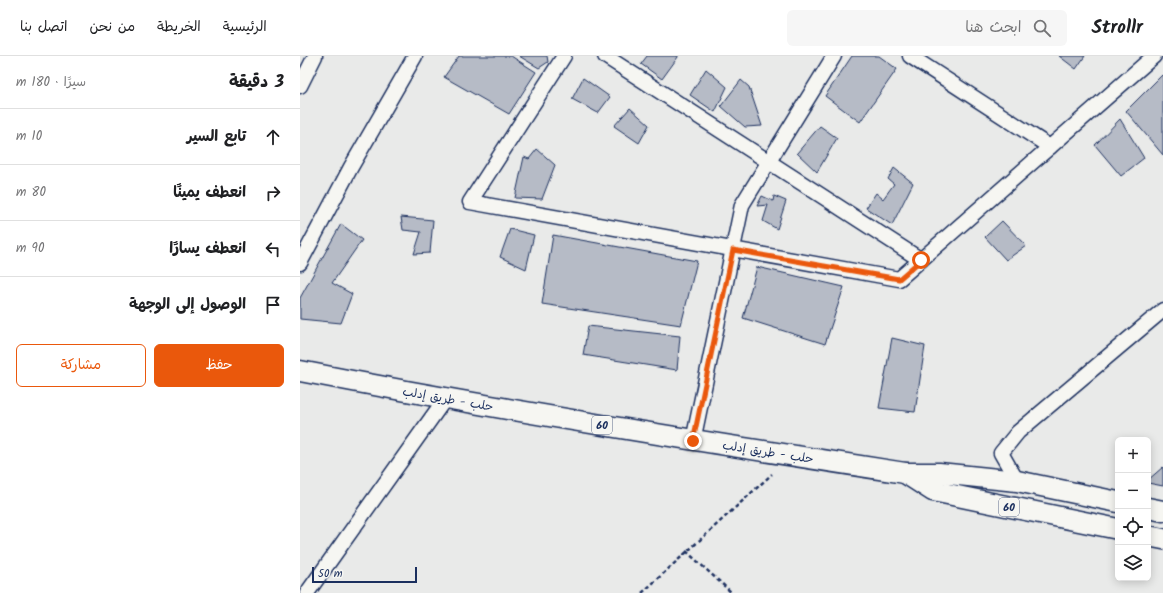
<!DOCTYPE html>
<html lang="ar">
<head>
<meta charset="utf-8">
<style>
  body { margin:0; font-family:Kalam,"Playpen Sans Arabic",sans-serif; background:#f6f6f6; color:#202124; direction:rtl }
  .controls { position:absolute; right:12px; bottom:12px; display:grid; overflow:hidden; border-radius:6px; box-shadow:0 2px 10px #0003 }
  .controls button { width:36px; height:36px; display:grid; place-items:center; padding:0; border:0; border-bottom:1px solid #e0e0e0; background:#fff; color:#202124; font:20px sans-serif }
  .scale { position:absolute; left:12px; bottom:10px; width:105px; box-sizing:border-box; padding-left:4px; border:2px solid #1b2f5e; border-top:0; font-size:11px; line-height:14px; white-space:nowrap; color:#1b2f5e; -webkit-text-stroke:3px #f6f6f2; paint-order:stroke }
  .stop { position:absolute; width:12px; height:12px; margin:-9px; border:3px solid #ea580c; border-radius:50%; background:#fff }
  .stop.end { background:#ea580c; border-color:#fff; box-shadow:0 1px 4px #0008 }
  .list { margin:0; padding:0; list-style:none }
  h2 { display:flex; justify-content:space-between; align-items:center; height:52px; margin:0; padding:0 16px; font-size:17px }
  h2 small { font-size:13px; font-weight:400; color:#757577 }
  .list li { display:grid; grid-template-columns:26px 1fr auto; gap:12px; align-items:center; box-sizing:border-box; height:56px; padding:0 16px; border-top:1px solid #e0e0e0 }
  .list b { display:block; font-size:15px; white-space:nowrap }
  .list em { font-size:13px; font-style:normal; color:#757577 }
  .actions { display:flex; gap:8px; padding:12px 16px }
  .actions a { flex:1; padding:9px 0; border:1px solid #ea580c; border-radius:6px; text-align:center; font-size:14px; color:#ea580c }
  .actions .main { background:#ea580c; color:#fff }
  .icon { flex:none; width:22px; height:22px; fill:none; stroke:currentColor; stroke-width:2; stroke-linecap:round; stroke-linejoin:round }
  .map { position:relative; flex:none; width:863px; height:537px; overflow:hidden; direction:ltr }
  header { display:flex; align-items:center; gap:24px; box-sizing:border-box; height:56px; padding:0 20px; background:#fff; border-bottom:1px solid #e0e0e0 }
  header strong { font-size:19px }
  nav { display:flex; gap:22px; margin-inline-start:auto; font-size:14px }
  .search { width:280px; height:36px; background:#f6f6f6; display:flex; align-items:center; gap:10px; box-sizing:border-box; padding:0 14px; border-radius:6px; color:#757577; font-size:15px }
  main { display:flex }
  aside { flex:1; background:#fff }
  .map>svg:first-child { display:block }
</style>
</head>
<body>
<header>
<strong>Strollr</strong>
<div class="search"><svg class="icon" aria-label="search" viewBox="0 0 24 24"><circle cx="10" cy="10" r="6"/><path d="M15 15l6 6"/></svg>ابحث هنا</div>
<nav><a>الرئيسية</a><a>الخريطة</a><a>من نحن</a><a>اتصل بنا</a></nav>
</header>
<main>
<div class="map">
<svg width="863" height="537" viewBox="0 0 863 537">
  <rect width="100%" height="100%" fill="#e9eae9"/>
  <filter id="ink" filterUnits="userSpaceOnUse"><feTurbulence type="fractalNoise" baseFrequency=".025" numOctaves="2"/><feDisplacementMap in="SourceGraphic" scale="8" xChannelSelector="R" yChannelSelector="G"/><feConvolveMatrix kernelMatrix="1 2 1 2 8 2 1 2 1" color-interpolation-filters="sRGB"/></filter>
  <g filter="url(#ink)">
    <g fill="#b6bbc6" stroke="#1b2f5e">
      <polygon points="159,0 211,0 236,16 209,58 144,21"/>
      <polygon points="219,0 247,0 248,6 239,12"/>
      <polygon points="347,0 378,0 378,1 362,23 341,8"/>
      <polygon points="552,0 579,0 597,13 560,66 525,40"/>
      <polygon points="759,0 785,0 776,13"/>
      <polygon points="406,13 427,31 415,56 390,39"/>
      <polygon points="862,19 863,20 863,99 826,55"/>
      <polygon points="283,22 310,41 298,57 272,43"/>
      <polygon points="441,24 449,31 462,70 445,71 421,50"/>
      <polygon points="330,52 349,69 339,87 314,70"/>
      <polygon points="820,63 844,102 821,120 795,89"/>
      <polygon points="520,70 537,82 517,116 497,97"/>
      <polygon points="237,93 255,109 242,143 215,142 224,101 229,103"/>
      <polygon points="594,112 613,127 592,169 566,152 576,137 583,143 594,128 588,123"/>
      <polygon points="462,140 473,145 474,140 486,145 477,173 463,165 468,149 457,150"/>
      <polygon points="101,161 133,164 130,197 114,198 121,176 103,174"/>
      <polygon points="702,165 726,190 706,204 685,181"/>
      <polygon points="41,168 62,184 32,227 52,238 41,267 0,263 0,242"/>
      <polygon points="210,173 234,179 226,213 200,201"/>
      <polygon points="253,179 397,205 381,269 242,248"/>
      <polygon points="457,211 544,231 525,288 443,262"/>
      <polygon points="288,270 380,280 377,314 283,299"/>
      <polygon points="592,282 625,290 615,356 579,352"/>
      <polygon points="863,411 863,430 848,427 848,424"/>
    </g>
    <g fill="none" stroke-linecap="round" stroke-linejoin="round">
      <defs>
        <g id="minor">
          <polyline points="264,0 170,146 599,223 854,0"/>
          <polyline points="305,0 621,204"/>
          <polyline points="610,0 750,91"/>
          <polyline points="0,30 15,0"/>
          <polyline points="0,207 51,111 115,0"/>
          <polyline points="393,385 442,149 534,0"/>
          <polyline points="717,425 701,397 718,376 863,254"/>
          <polyline points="7,537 145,343"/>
        </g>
        <g id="highway">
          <path d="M0,315C201,354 403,386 605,417H639L717,425L818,446"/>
          <polyline points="605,417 633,435 818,473"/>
          <polyline points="848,452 863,455"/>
          <polyline points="848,480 863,483"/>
        </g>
      </defs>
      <use href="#minor" stroke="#1b2f5e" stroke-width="17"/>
      <use href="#highway" stroke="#1b2f5e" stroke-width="23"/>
      <g stroke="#1b2f5e" stroke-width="2.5" stroke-dasharray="4 3" stroke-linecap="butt">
        <polyline points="386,495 432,537"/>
        <polyline points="342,537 472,418"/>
      </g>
      <use href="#minor" stroke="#f6f6f2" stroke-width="14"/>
      <use href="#highway" stroke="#f6f6f2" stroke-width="20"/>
    </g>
  </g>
  <g fill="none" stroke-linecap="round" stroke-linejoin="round" filter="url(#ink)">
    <polyline stroke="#ea580c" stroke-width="5" points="393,385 433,194 599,223 621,204"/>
  </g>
  <g text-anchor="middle" stroke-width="3.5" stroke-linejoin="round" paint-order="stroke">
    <g fill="#f6f6f2" stroke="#5d6b8a" stroke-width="1">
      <rect x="292" y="360" width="20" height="18" rx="3"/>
      <rect x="699" y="442" width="20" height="18" rx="3"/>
    </g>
    <g font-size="11" font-weight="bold" fill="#1b2f5e">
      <text x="302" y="373">60</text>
      <text x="709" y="455">60</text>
    </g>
    <g font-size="12" fill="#1b2f5e" stroke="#f6f6f2">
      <text transform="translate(148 343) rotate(10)" y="4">حلب - طريق إدلب</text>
      <text transform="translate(468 396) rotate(9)" y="4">حلب - طريق إدلب</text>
    </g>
  </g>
</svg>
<div class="controls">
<button>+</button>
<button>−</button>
<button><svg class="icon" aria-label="locate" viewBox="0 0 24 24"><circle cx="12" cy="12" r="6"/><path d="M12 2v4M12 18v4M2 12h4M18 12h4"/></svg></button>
<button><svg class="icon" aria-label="layers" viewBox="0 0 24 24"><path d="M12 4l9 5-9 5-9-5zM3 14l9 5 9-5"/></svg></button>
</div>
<div class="scale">50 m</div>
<div class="stop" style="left:621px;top:204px"></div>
<div class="stop end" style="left:393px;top:385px"></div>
</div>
<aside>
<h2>3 دقيقة<small>سيرًا · 180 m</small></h2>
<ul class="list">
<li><svg class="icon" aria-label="ahead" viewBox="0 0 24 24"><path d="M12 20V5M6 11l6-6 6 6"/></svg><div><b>تابع السير</b></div><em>10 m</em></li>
<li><svg class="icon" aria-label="right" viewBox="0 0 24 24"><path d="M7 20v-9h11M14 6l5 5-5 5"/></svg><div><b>انعطف يمينًا</b></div><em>80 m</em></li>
<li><svg class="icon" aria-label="left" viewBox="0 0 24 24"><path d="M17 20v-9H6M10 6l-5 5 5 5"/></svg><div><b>انعطف يسارًا</b></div><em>90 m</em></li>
<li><svg class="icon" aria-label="arrive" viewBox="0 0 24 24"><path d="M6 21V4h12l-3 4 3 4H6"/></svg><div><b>الوصول إلى الوجهة</b></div></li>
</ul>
<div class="actions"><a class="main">حفظ</a><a>مشاركة</a></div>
</aside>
</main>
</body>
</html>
